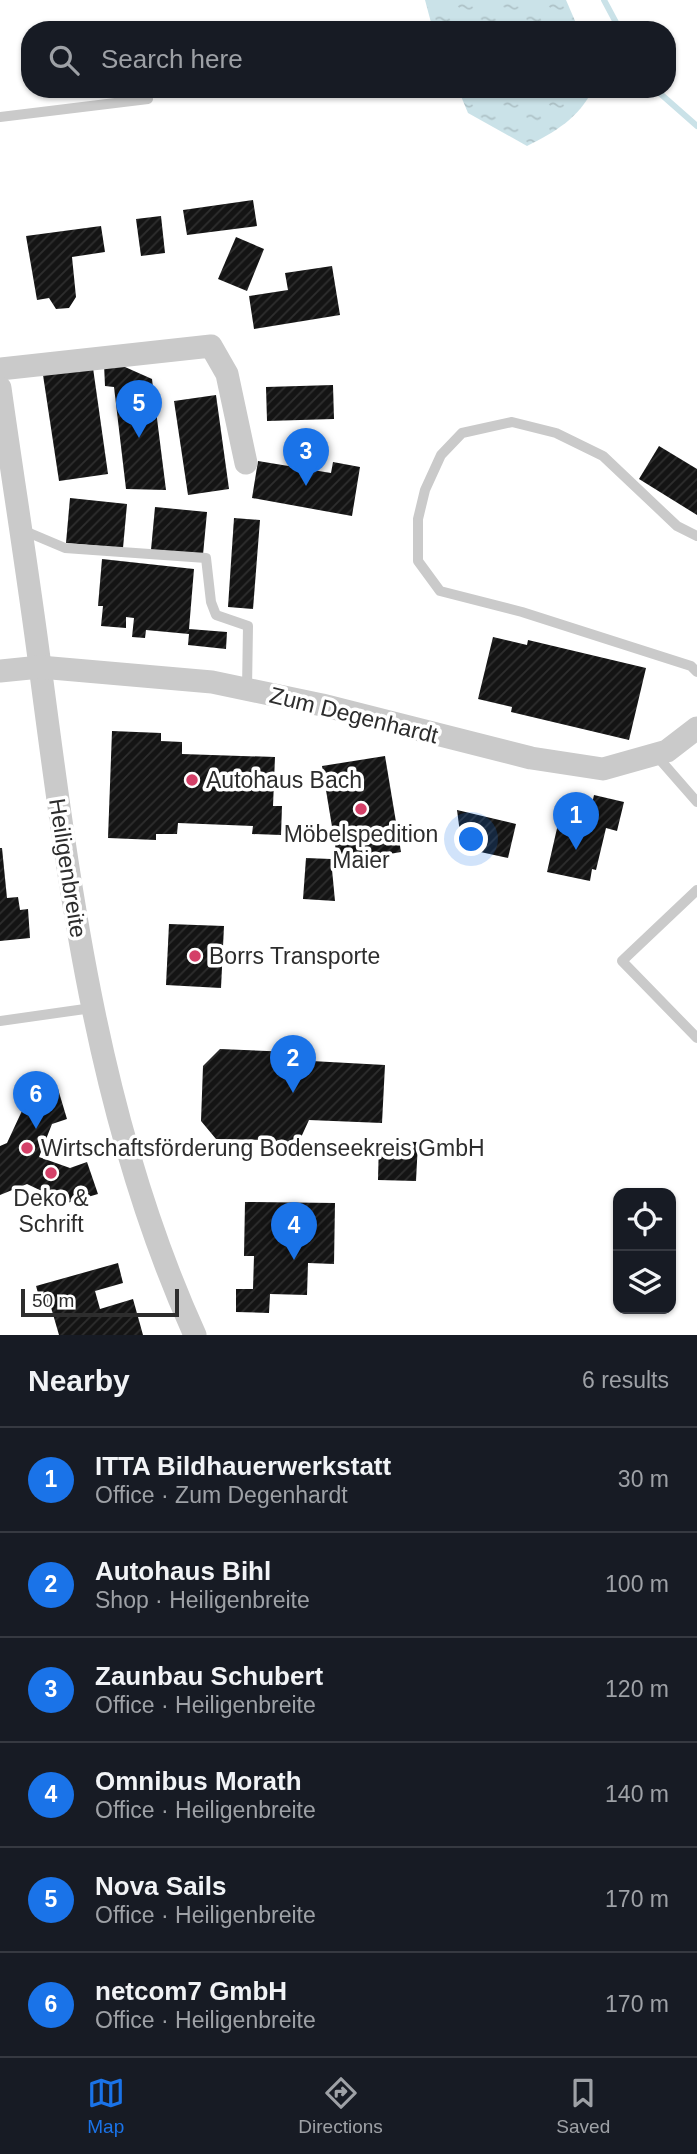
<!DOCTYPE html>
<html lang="en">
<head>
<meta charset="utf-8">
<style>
  body { margin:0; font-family:Arial,sans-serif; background:#242831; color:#f1f3f6 }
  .controls { position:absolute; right:21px; bottom:21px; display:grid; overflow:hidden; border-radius:14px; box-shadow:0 2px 5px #0004 }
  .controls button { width:63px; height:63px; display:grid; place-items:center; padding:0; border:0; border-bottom:2px solid #363941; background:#171b24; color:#f1f3f6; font:35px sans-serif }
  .scale { position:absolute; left:21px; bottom:18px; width:158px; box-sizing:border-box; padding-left:7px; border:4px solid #2d2d2d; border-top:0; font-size:19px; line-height:24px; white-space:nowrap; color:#2d2d2d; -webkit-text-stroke:5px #fff; paint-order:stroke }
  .you { position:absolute; left:472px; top:840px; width:24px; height:24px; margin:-18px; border:5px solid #fff; border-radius:50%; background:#1a73e8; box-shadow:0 0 0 10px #1a73e833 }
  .badge { display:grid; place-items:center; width:46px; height:46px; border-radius:50%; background:#1a73e8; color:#fff; font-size:23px; font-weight:700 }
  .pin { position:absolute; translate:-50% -58px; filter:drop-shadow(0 2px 4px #0008) }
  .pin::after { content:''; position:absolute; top:37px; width:24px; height:21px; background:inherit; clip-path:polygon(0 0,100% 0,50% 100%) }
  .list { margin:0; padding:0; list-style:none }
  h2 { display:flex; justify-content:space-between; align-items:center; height:91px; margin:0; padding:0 28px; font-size:30px }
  h2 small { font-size:23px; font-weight:400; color:#9ea1a6 }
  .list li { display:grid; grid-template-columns:46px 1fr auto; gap:21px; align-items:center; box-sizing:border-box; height:105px; padding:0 28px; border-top:2px solid #363941 }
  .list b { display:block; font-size:26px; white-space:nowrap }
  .list p { margin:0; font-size:23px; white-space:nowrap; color:#9ea1a6 }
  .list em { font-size:23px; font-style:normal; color:#9ea1a6 }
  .icon { flex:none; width:38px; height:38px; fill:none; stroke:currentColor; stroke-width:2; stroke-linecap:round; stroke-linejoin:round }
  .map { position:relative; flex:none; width:697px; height:1335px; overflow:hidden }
  .search { position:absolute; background:#171b24; box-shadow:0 2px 5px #0004; left:21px; right:21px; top:21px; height:77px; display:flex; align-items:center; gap:18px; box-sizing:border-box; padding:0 24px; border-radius:28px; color:#9ea1a6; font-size:26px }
  .sheet { height:721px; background:#171b24 }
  nav { display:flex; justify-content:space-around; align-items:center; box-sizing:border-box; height:98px; border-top:2px solid #363941; background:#171b24; font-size:19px; color:#9ea1a6 }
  nav a { display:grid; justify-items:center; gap:4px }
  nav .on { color:#1a73e8 }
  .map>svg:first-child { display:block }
</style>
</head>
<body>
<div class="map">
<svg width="697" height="1335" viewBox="0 0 697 1335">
  <defs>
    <pattern id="water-ripples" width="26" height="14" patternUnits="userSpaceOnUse" patternTransform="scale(1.75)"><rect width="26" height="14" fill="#cae2e8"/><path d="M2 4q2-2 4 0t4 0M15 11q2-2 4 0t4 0" fill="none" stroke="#aec2c7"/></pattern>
    <pattern id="building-hatch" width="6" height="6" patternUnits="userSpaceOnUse" patternTransform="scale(1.75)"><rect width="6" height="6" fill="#141414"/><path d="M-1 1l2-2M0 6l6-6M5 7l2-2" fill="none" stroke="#2e2e2e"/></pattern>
  </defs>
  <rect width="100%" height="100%" fill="#fff"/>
  <g fill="url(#water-ripples)">
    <polygon points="425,0 566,0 579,30 433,30"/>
    <path d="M458,89H593C579,118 555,132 527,146L468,113Z"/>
  </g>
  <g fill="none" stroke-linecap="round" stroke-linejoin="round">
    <g stroke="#cae2e8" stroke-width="6">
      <polyline points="604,0 620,30"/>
      <polyline points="655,89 697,126"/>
    </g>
  </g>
  <g fill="url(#building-hatch)">
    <polygon points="253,200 257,226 187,235 183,210"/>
    <polygon points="161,216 165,253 141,256 136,219"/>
    <polygon points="101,226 105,252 72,257 76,297 69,308 56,309 49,298 37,300 26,236"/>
    <polygon points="236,237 264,249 247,291 218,279"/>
    <polygon points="332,266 340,315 254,329 249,296 288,290 285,273"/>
    <polygon points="116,363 152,379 166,490 126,489 114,387 105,386 104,364"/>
    <polygon points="93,368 108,474 59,481 43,375"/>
    <polygon points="333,385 334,419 267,421 266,387"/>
    <polygon points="216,395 229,489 188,495 174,401"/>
    <polygon points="659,446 697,469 697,515 639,479"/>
    <polygon points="258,461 331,473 333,462 360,467 352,516 252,498"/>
    <polygon points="70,498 127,504 123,548 66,543"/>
    <polygon points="155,507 207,512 203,555 151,550"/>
    <polygon points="234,518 260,520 253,609 228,607"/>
    <polygon points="102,559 194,569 189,629 227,632 226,649 188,645 189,634 146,630 145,638 132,637 134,618 126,617 126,628 101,626 103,606 98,606"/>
    <polygon points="493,637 527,645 528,640 646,668 629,740 511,712 512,707 478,699"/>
    <polygon points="112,731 161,733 161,741 182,742 182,754 275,757 273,806 282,806 281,835 252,834 253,826 178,823 177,834 156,834 156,840 108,838"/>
    <polygon points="385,756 401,852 338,863 322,766"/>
    <polygon points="594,795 624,802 617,831 606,828 596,870 592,869 590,881 547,872 558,824 586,830"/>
    <polygon points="457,810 516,824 508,858 462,848"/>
    <polygon points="0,848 2,848 7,898 18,897 20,910 28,909 30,938 0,941"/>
    <polygon points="306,858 331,859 335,901 303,899"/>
    <polygon points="169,924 224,926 221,988 166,985"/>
    <polygon points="220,1049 293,1052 293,1060 385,1065 382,1123 309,1120 297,1146 270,1146 263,1140 216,1139 201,1121 203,1066"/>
    <polygon points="58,1089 67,1119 52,1124 39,1157 70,1168 87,1162 98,1194 67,1203 27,1184 0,1195 0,1146 7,1143 27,1100"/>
    <polygon points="379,1141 418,1142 416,1181 378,1180"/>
    <polygon points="245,1202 335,1203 334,1264 308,1263 307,1295 270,1294 269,1313 236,1312 236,1289 253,1289 254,1256 244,1256"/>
    <polygon points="118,1263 123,1283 95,1291 100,1309 133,1299 143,1335 59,1335 50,1304 42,1307 36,1286"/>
  </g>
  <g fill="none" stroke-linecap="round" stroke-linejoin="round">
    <g stroke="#cacaca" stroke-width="10">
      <polyline points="0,117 148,99"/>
      <polyline points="20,529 65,548 206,558 211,602 216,615 248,626 247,689"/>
      <polyline points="697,536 677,526 603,456 556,433 512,422 462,433 441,455 425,490 418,519 418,561 440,591 522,612 691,666 697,672"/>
      <polyline points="655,754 697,802"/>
      <polyline points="697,890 622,961 697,1038"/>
      <polyline points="0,1021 92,1008"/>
    </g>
    <g stroke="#cacaca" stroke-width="23">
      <polyline points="0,369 211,346 227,374 246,463"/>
      <path d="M0,388C13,481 28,573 40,666C70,894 99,1124 195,1335"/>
      <polyline points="0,671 40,667 212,682 322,705 531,758 603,769 667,751 697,728"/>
    </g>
  </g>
  <g fill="#d44068" stroke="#fff" stroke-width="2.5">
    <circle cx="192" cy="780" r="7"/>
    <circle cx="361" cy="809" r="7"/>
    <circle cx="195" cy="956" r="7"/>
    <circle cx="27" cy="1148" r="7"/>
    <circle cx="51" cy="1173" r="7"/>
  </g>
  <g text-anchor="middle" stroke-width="7" stroke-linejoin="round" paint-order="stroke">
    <g font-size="23" fill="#2d2d2d" stroke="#fff">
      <text transform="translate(354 715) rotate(14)" y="8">Zum Degenhardt</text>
      <text transform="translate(68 868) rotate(81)" y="8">Heiligenbreite</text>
    </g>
    <g font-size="23" fill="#2d2d2d" stroke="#fff" text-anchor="start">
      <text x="206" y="788">Autohaus Bach</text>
      <text x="361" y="842" text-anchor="middle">Möbelspedition<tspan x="361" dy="26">Maier</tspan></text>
      <text x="209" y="964">Borrs Transporte</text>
      <text x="41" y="1156">Wirtschaftsförderung Bodenseekreis GmbH</text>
      <text x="51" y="1206" text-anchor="middle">Deko &amp;<tspan x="51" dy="26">Schrift</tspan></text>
    </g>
  </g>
</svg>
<div class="controls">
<button><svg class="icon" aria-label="locate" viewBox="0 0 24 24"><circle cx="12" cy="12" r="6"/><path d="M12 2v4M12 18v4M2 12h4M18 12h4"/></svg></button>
<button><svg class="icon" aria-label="layers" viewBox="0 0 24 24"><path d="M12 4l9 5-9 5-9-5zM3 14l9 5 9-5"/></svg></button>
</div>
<div class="scale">50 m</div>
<div class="you"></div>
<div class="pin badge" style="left:576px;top:850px">1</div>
<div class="pin badge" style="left:293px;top:1093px">2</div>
<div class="pin badge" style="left:306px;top:486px">3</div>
<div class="pin badge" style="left:294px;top:1260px">4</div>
<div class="pin badge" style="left:139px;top:438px">5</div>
<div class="pin badge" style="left:36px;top:1129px">6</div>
<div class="search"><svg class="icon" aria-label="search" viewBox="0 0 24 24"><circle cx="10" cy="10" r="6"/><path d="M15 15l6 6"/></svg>Search here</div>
</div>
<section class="sheet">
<h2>Nearby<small>6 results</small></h2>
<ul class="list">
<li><span class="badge">1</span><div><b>ITTA Bildhauerwerkstatt</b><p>Office · Zum Degenhardt</p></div><em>30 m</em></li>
<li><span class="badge">2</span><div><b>Autohaus Bihl</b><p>Shop · Heiligenbreite</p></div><em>100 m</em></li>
<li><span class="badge">3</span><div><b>Zaunbau Schubert</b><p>Office · Heiligenbreite</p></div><em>120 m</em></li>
<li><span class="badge">4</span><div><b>Omnibus Morath</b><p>Office · Heiligenbreite</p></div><em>140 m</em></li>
<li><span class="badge">5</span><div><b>Nova Sails</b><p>Office · Heiligenbreite</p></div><em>170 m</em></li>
<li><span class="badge">6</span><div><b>netcom7 GmbH</b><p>Office · Heiligenbreite</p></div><em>170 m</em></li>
</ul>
</section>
<nav>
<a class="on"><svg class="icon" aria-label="map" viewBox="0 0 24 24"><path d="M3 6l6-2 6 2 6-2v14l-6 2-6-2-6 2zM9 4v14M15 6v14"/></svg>Map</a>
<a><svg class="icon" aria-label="directions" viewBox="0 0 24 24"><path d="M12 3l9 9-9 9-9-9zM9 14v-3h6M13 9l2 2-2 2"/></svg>Directions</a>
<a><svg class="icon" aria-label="saved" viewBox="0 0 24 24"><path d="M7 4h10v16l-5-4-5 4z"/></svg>Saved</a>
</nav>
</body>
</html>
